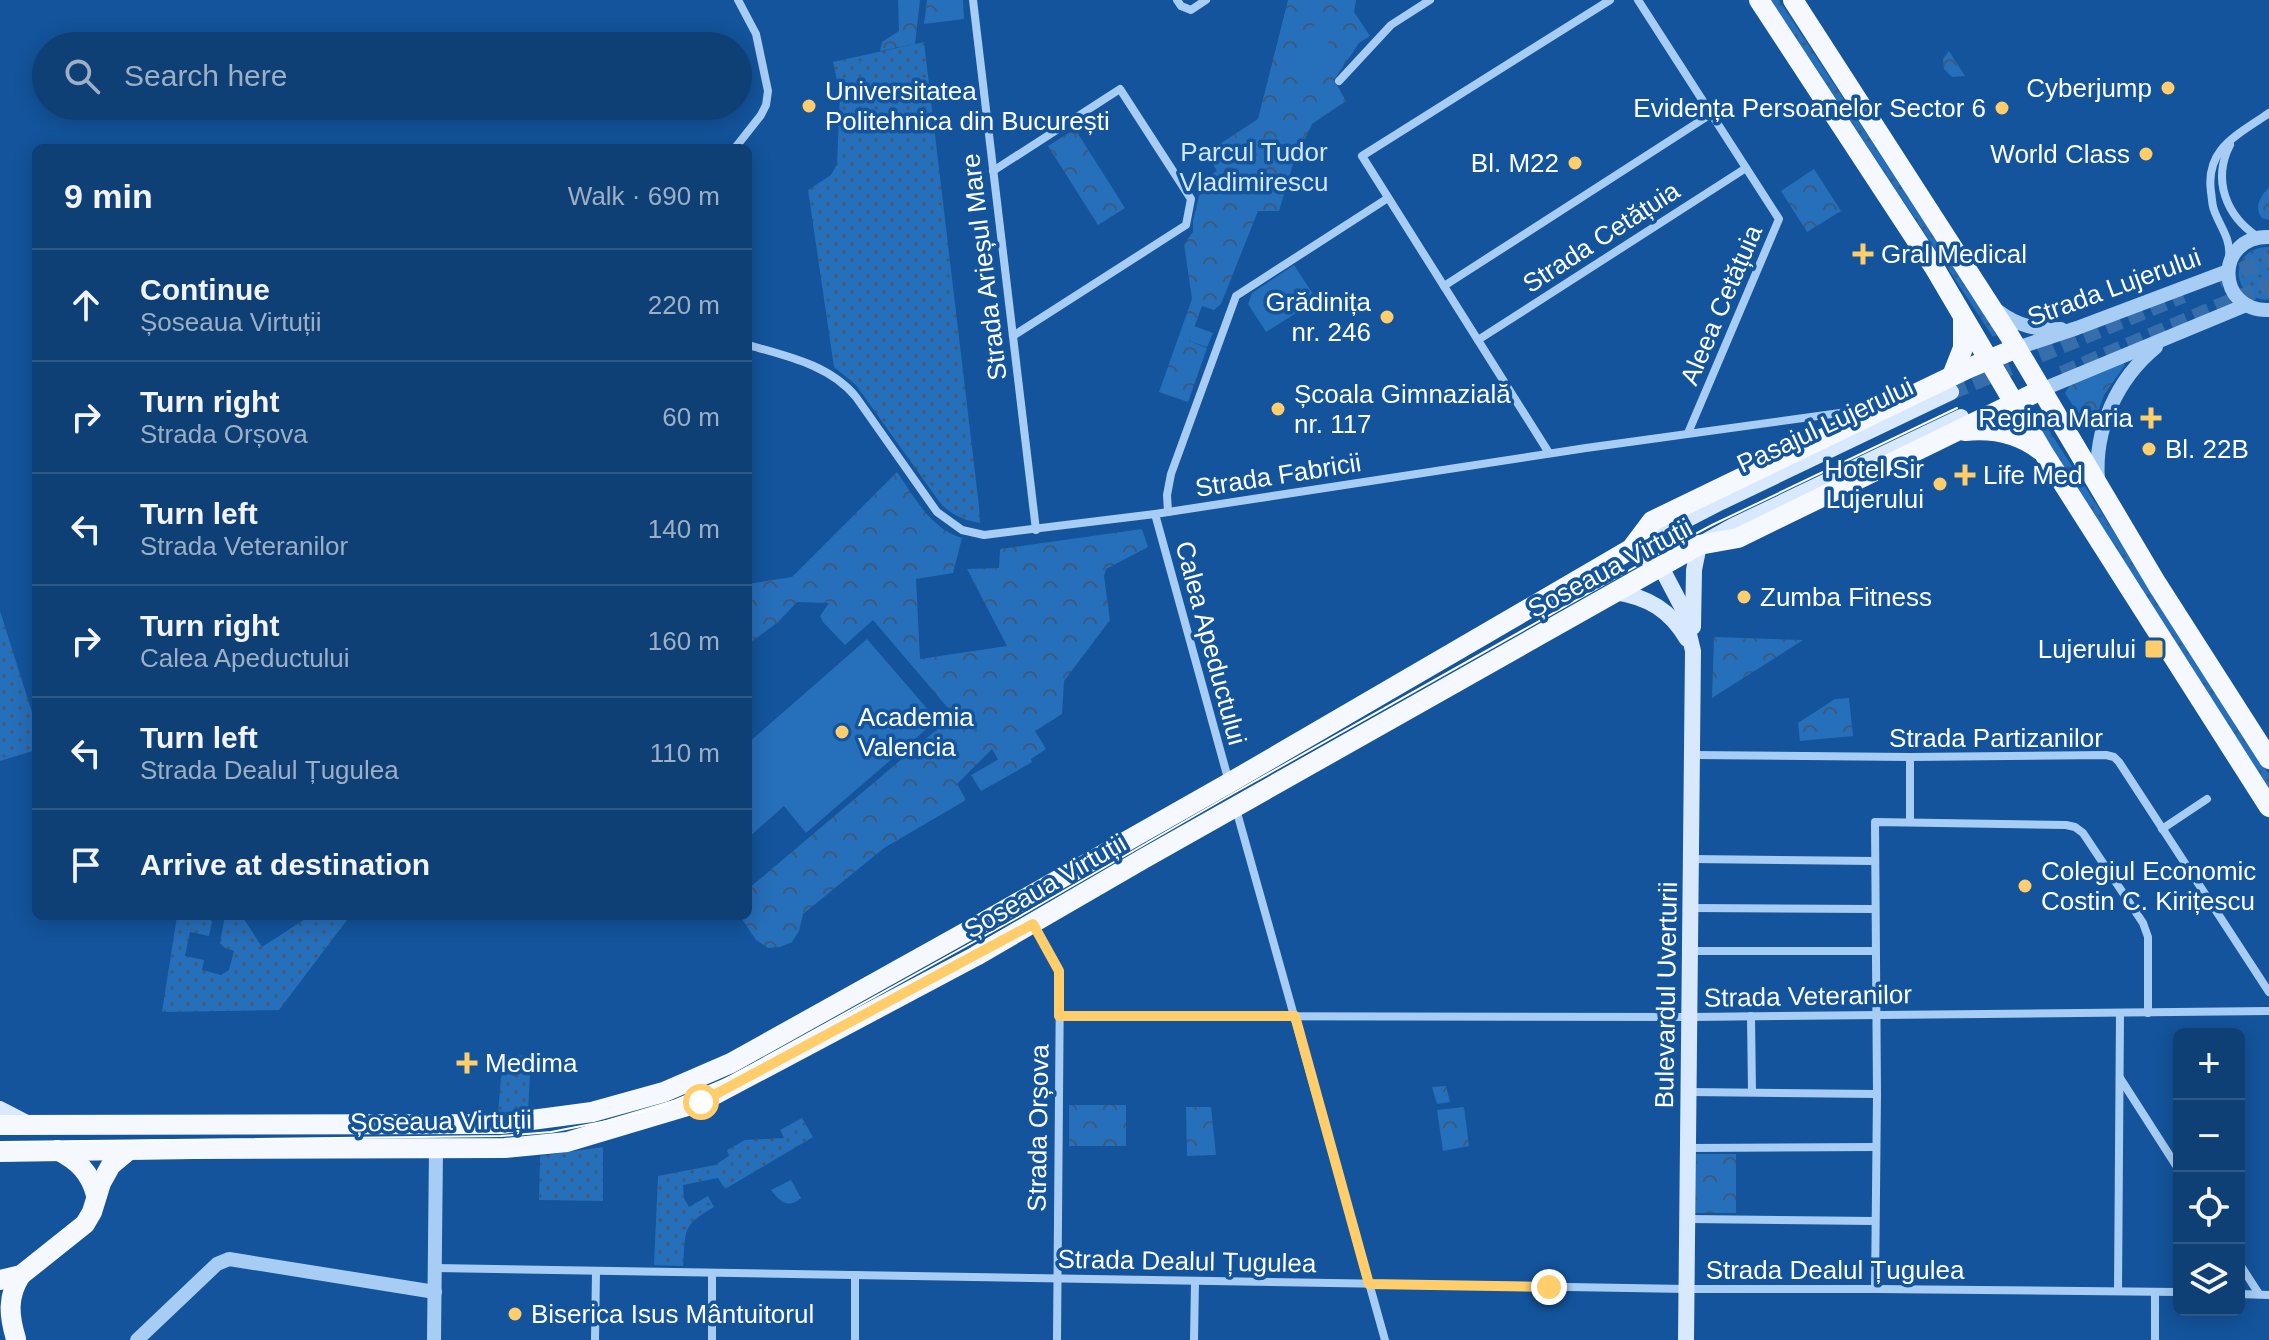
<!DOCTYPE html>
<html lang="en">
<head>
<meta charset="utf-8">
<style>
  body { margin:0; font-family:Helvetica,sans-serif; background:#17467a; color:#f1f3f6 }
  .controls { position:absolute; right:24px; bottom:24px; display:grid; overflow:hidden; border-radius:12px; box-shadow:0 4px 20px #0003 }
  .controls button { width:72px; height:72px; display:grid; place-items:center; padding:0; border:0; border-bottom:2px solid #2e5887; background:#0e3f75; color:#f1f3f6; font:40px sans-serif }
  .stop { position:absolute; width:24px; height:24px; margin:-18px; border:6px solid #ffce6b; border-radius:50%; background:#fff }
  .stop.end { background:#ffce6b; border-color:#fff; box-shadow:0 2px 8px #0008 }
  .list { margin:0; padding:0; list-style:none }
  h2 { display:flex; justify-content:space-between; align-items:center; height:104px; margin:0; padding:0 32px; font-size:34px }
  h2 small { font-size:26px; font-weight:400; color:#9bafc5 }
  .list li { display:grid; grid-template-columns:52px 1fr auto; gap:24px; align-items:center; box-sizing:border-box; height:112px; padding:0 32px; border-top:2px solid #2e5887 }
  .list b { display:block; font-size:30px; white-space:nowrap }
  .list p { margin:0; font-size:26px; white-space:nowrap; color:#9bafc5 }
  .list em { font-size:26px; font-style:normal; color:#9bafc5 }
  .icon { flex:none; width:44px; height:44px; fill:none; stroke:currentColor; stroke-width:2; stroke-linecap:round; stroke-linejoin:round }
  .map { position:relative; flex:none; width:2269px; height:1340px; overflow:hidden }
  .search { position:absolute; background:#0e3f75; box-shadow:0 4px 20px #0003; left:32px; top:32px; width:720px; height:88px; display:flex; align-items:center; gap:20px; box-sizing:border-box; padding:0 28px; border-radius:44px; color:#9bafc5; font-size:30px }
  .panel { position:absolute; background:#0e3f75; box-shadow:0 4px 20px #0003; left:32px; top:144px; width:720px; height:776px; border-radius:12px }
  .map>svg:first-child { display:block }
</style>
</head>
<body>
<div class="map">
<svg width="2269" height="1340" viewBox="0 0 2269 1340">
  <defs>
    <pattern id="grass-dots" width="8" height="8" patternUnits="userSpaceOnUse" patternTransform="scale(2)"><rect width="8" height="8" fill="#266fba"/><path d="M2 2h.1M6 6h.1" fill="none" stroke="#3d5a78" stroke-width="1.8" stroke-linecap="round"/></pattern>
    <pattern id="forest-crowns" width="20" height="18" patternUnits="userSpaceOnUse" patternTransform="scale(2)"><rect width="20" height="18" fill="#266fba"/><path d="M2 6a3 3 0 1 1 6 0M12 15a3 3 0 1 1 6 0" fill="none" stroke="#3d5a78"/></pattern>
  </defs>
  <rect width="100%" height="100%" fill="#13549c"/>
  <g fill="url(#grass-dots)">
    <polygon points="1771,0 1779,0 1998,334 1993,337"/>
    <path d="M924,42L979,506L980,523C964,520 953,516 941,504L856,385L834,367L808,190L831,175L837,164L840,94L833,62Z"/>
    <path d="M2269,247V300C2228,299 2229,246 2269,247Z"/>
    <polygon points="2043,421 2269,774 2269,791 2035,426"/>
    <polygon points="0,611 36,725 36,750 0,761"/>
    <polygon points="177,916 208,916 212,922 209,936 190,932 185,956 204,960 202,970 221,975 229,970 234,951 225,948 220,943 225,916 242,916 262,947 310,916 350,916 279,1010 162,1012"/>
    <polygon points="503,1055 531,1056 528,1111 498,1113"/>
    <path d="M802,1118L813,1137L725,1189L718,1178L683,1185L684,1198L689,1207L708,1196L714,1207C681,1226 686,1230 683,1266L654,1265L658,1176L715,1165L729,1156L727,1150L745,1140L784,1138L780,1130Z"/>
    <polygon points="603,1147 603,1201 539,1200 540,1156"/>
  </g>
  <g fill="url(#forest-crowns)">
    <polygon points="898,0 920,0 915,44 880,51 882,42 899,31"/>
    <polygon points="927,0 963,0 964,19 924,24"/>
    <polygon points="1288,0 1356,0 1354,12 1370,36 1359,43 1334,80 1346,101 1312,124 1293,164 1279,211 1258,211 1221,304 1214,310 1202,306 1189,341 1207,348 1188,402 1159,392 1192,299 1184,244 1193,232 1193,221 1200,192 1196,184 1217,171 1206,153 1258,119"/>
    <polygon points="1949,51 1965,76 1952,77 1944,69 1943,59"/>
    <polygon points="1075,129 1125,208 1098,225 1048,146"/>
    <polygon points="1814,169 1841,211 1807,232 1781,191"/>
    <path d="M2269,187V220L2262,218C2253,207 2261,196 2269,187Z"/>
    <polygon points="2122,361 2125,365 2104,395 2093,427 2088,430 2065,393 2072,382"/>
    <path d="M897,472C915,498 930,528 962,538L953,573L916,579L920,659L1007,646L967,569L999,568L1000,549L1142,529L1148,547L1106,569L1104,576L1110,620L1064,681L1062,714L1035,731L1046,749L1031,759L1032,762L1008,776L992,749L957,784L966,800L884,848L803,914L799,931L792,942L780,947L768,948L756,940L740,916H748V889L954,715L873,620L845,645L823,622L820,616L829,603L797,602L777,623L748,644V584L792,577Z"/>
    <polygon points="1714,637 1803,640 1712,698"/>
    <polygon points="1849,698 1853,736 1800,741 1798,723 1835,699"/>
    <polygon points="1446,1086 1450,1102 1437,1104 1432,1087"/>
    <rect x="1069" y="1105" width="57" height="41"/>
    <polygon points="1186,1107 1211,1107 1216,1155 1187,1156"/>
    <polygon points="1464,1107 1469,1146 1443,1151 1437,1110"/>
    <polygon points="1693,1154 1736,1154 1736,1213 1692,1213"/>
    <path d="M791,1180L801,1198C788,1209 780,1202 771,1190Z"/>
  </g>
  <g fill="#266fba">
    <polygon points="1318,17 1336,25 1323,56 1333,60 1326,77 1290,63 1297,46 1305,49"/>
    <polygon points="1294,265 1317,300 1266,332 1248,304 1252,293"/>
    <polygon points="1194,326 1213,333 1207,347 1189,341"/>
    <polygon points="867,639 937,720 806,833 784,806 748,838 748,743"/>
    <polygon points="999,759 1008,776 981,791 971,775"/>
  </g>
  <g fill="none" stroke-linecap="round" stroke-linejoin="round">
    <g stroke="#366eab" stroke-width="16" stroke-dasharray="16 8" stroke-linecap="butt">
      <polyline points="2219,280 2269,259"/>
      <polyline points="2062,374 2269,285"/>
      <polyline points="1951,392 2183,295"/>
    </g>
    <g stroke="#a8cdf4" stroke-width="8">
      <polyline points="973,0 1036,530"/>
      <polyline points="1177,0 1181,6 1191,10 1206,0"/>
      <polyline points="1638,0 1779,219 1688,433"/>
      <polyline points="1339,81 1391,25 1430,0"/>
      <path d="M2230,145C2212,180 2226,216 2258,237"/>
      <polyline points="735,148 761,115 766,105 768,91 756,34 738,0"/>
      <polyline points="993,171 1120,89 1191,199 1186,225 1013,336"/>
      <path d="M2229,257C2231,238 2220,227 2214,210C2212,205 2212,198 2211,192C2205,148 2238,135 2269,113"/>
      <polyline points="1444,286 1711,114"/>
      <polyline points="1478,340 1746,168"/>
      <path d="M748,345C787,356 830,365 856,397L937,512L962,530L984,535L1155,514L1586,448L1869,409"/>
      <polyline points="1549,453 1362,156 1610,0"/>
      <polyline points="1168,512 1167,495 1171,474 1236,296 1388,198"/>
      <polyline points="1155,514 1229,782"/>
      <polyline points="1692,755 1910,757 2106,755 2114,757 2119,762 2269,992"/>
      <polyline points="1236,809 1385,1340"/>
      <polyline points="1910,822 1910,757"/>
      <polyline points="2162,829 2207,799"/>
      <polyline points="1691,859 1875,861"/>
      <polyline points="1691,908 1875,909"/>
      <polyline points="1033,924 1057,966 1060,976 1057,1340"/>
      <polyline points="1690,951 1875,951"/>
      <polyline points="1059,1016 1690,1017 2269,1011"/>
      <polyline points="1751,1016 1752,1092"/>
      <polyline points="2120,1078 2179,1170"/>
      <polyline points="1689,1092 1877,1094"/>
      <polyline points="1688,1148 1876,1147"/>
      <polyline points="1688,1219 1875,1221"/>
      <polyline points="2239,1263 2259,1294"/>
      <polyline points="435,1268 1687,1289 1875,1289 2179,1292"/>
      <polyline points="1875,1289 1877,1094 1875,822 2066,825 2075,827 2083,833 2143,923 2148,937 2148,1013"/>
      <polyline points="2118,1291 2120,1013"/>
      <polyline points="2155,1292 2155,1340"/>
      <polyline points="2239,1294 2269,1295"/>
      <polyline points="595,1340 596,1271"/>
      <polyline points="712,1340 712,1273"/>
      <polyline points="855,1340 855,1275"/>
      <polyline points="1194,1340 1195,1281"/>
    </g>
    <g stroke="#a8cdf4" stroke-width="14">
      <path d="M2269,237C2214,236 2216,312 2269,310"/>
      <path d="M1998,311C2018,326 2036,330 2061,329"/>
      <polyline points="2017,348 2077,328 2228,271"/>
      <polyline points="2041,390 2246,305"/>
      <path d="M2098,480C2094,429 2117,379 2156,347"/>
      <polyline points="137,1340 217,1264 229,1259 435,1292"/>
      <polyline points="434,1340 436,1149"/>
    </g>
    <g stroke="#d8e9fd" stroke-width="16">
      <polyline points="1636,546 1721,502 1951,392"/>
      <polyline points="1631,549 1661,567 1683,609 1693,651 1686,1340"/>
      <path d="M1615,592C1648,597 1670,610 1687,639"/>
      <polyline points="1693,627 1694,570 1699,545 1733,526 1961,417"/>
      <polyline points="0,1109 29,1124"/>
    </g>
    <g stroke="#f5f9ff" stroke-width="20">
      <polyline points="1759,0 1934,267 2043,452 2269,807"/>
      <polyline points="1793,0 2009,335 2157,584 2269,759"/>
      <polyline points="1952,376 1963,348 1963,319"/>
      <path d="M1965,431C1993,428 2018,433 2040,450"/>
      <polyline points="0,1125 501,1124 592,1112 664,1092 731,1063 959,936 1229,783 1631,549 1652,521 1969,368 2017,348"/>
      <path d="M57,1150C78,1161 90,1172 96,1195"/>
      <polyline points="0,1152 194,1149 505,1148 567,1142 701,1102 976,956 1143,859 1699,545 1738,538 2041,390"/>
      <polyline points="0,1280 21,1275 85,1224 92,1212 101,1183 111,1165 129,1150"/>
      <path d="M16,1339C9,1316 7,1296 21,1275"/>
    </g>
    <polyline stroke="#fff" stroke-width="2" points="0,1142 501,1136 551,1132 607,1121 657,1108 728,1078 1015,919 1232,794 1669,548 1712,525 1957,408"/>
  </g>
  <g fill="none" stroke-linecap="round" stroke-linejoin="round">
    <polyline stroke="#ffce6b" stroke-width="10" points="701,1102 1033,924 1059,971 1059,1016 1295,1016 1369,1284 1549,1287"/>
  </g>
  <g fill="#ffce6b" stroke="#13549c" stroke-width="3">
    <circle cx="2168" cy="88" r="8"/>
    <circle cx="809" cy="106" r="8"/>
    <circle cx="2002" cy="108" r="8"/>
    <circle cx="2146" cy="154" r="8"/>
    <circle cx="1575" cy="163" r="8"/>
    <path d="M1859 242h8v8h8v8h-8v8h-8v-8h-8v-8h8z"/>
    <circle cx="1387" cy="317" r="8"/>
    <circle cx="1278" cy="409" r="8"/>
    <path d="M2147 406h8v8h8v8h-8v8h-8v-8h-8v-8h8z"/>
    <circle cx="2149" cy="449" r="8"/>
    <path d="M1961 463h8v8h8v8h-8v8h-8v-8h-8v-8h8z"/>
    <circle cx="1940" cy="484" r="8"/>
    <circle cx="1744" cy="597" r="8"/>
    <rect x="2144" y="639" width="20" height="20" rx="4"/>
    <circle cx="842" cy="732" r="8"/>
    <circle cx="2025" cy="886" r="8"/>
    <path d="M463 1051h8v8h8v8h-8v8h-8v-8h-8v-8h8z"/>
    <circle cx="515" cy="1314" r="8"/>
  </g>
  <g text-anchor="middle" stroke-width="7" stroke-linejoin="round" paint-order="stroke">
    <g font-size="26" fill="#fff" stroke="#13549c" text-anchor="start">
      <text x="2152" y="97" text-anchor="end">Cyberjump</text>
      <text x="825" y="100">Universitatea<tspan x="825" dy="30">Politehnica din București</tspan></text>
      <text x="1986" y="117" text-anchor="end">Evidența Persoanelor Sector 6</text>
      <text x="2130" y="163" text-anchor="end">World Class</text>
      <text x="1559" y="172" text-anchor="end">Bl. M22</text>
      <text x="1881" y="263">Gral Medical</text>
      <text x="1371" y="311" text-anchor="end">Grădinița<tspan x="1371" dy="30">nr. 246</tspan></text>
      <text x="1294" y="403">Școala Gimnazială<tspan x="1294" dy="30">nr. 117</tspan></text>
      <text x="2133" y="427" text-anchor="end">Regina Maria</text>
      <text x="2165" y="458">Bl. 22B</text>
      <text x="1924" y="478" text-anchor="end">Hotel Sir<tspan x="1924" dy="30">Lujerului</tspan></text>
      <text x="1983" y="484">Life Med</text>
      <text x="1760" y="606">Zumba Fitness</text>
      <text x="2136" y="658" text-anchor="end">Lujerului</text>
      <text x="858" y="726">Academia<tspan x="858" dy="30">Valencia</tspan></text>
      <text x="2041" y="880">Colegiul Economic<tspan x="2041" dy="30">Costin C. Kirițescu</tspan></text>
      <text x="485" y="1072">Medima</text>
      <text x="531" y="1323">Biserica Isus Mântuitorul</text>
    </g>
    <g font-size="26" fill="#d0e7fd" stroke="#13549c">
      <text x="1254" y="161">Parcul Tudor<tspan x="1254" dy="30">Vladimirescu</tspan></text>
    </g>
    <g font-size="26" fill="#fff" stroke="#13549c">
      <text transform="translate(1601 237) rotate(-33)" y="9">Strada Cetățuia</text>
      <text transform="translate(984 267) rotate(-97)" y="9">Strada Arieșul Mare</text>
      <text transform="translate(2114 287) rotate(-20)" y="9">Strada Lujerului</text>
      <text transform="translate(1721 305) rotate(-67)" y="9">Aleea Cetățuia</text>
      <text transform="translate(1825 425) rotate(-25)" y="9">Pasajul Lujerului</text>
      <text transform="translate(1278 475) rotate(-9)" y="9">Strada Fabricii</text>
      <text transform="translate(1610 568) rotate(-28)" y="9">Șoseaua Virtuții</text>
      <text transform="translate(1211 643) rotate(75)" y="9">Calea Apeductului</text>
      <text x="1996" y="747">Strada Partizanilor</text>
      <text transform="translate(1045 886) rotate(-30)" y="9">Șoseaua Virtuții</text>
      <text transform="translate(1666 995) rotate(-89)" y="9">Bulevardul Uverturii</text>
      <text transform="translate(1808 996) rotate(-1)" y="9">Strada Veteranilor</text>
      <text transform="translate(441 1121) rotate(-1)" y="9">Șoseaua Virtuții</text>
      <text transform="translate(1038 1128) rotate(-89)" y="9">Strada Orșova</text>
      <text transform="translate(1187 1261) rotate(1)" y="9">Strada Dealul Țugulea</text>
      <text x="1835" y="1279">Strada Dealul Țugulea</text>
    </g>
  </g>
</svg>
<div class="controls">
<button>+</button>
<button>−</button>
<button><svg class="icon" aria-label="locate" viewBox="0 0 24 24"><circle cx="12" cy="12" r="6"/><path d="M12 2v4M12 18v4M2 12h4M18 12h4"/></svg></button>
<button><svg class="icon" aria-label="layers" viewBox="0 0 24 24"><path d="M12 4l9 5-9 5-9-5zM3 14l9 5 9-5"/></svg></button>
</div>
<div class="stop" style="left:701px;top:1102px"></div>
<div class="stop end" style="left:1549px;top:1287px"></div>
<div class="search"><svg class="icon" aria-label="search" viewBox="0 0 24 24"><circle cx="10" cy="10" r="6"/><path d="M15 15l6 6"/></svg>Search here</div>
<section class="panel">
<h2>9 min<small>Walk · 690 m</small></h2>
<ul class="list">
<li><svg class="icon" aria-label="ahead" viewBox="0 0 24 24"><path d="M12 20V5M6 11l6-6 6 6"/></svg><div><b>Continue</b><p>Șoseaua Virtuții</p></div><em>220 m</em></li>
<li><svg class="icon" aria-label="right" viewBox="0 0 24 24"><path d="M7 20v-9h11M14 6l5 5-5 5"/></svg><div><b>Turn right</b><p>Strada Orșova</p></div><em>60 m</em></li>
<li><svg class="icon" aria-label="left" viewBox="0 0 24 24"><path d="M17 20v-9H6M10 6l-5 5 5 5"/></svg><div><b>Turn left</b><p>Strada Veteranilor</p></div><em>140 m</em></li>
<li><svg class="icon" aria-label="right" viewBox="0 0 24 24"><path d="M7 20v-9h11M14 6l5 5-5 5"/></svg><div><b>Turn right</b><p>Calea Apeductului</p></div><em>160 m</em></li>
<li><svg class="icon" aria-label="left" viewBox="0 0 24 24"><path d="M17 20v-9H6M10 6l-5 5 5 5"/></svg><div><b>Turn left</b><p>Strada Dealul Țugulea</p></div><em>110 m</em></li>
<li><svg class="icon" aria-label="arrive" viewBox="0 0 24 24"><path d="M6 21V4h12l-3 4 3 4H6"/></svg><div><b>Arrive at destination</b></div></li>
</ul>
</section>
</div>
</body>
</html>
